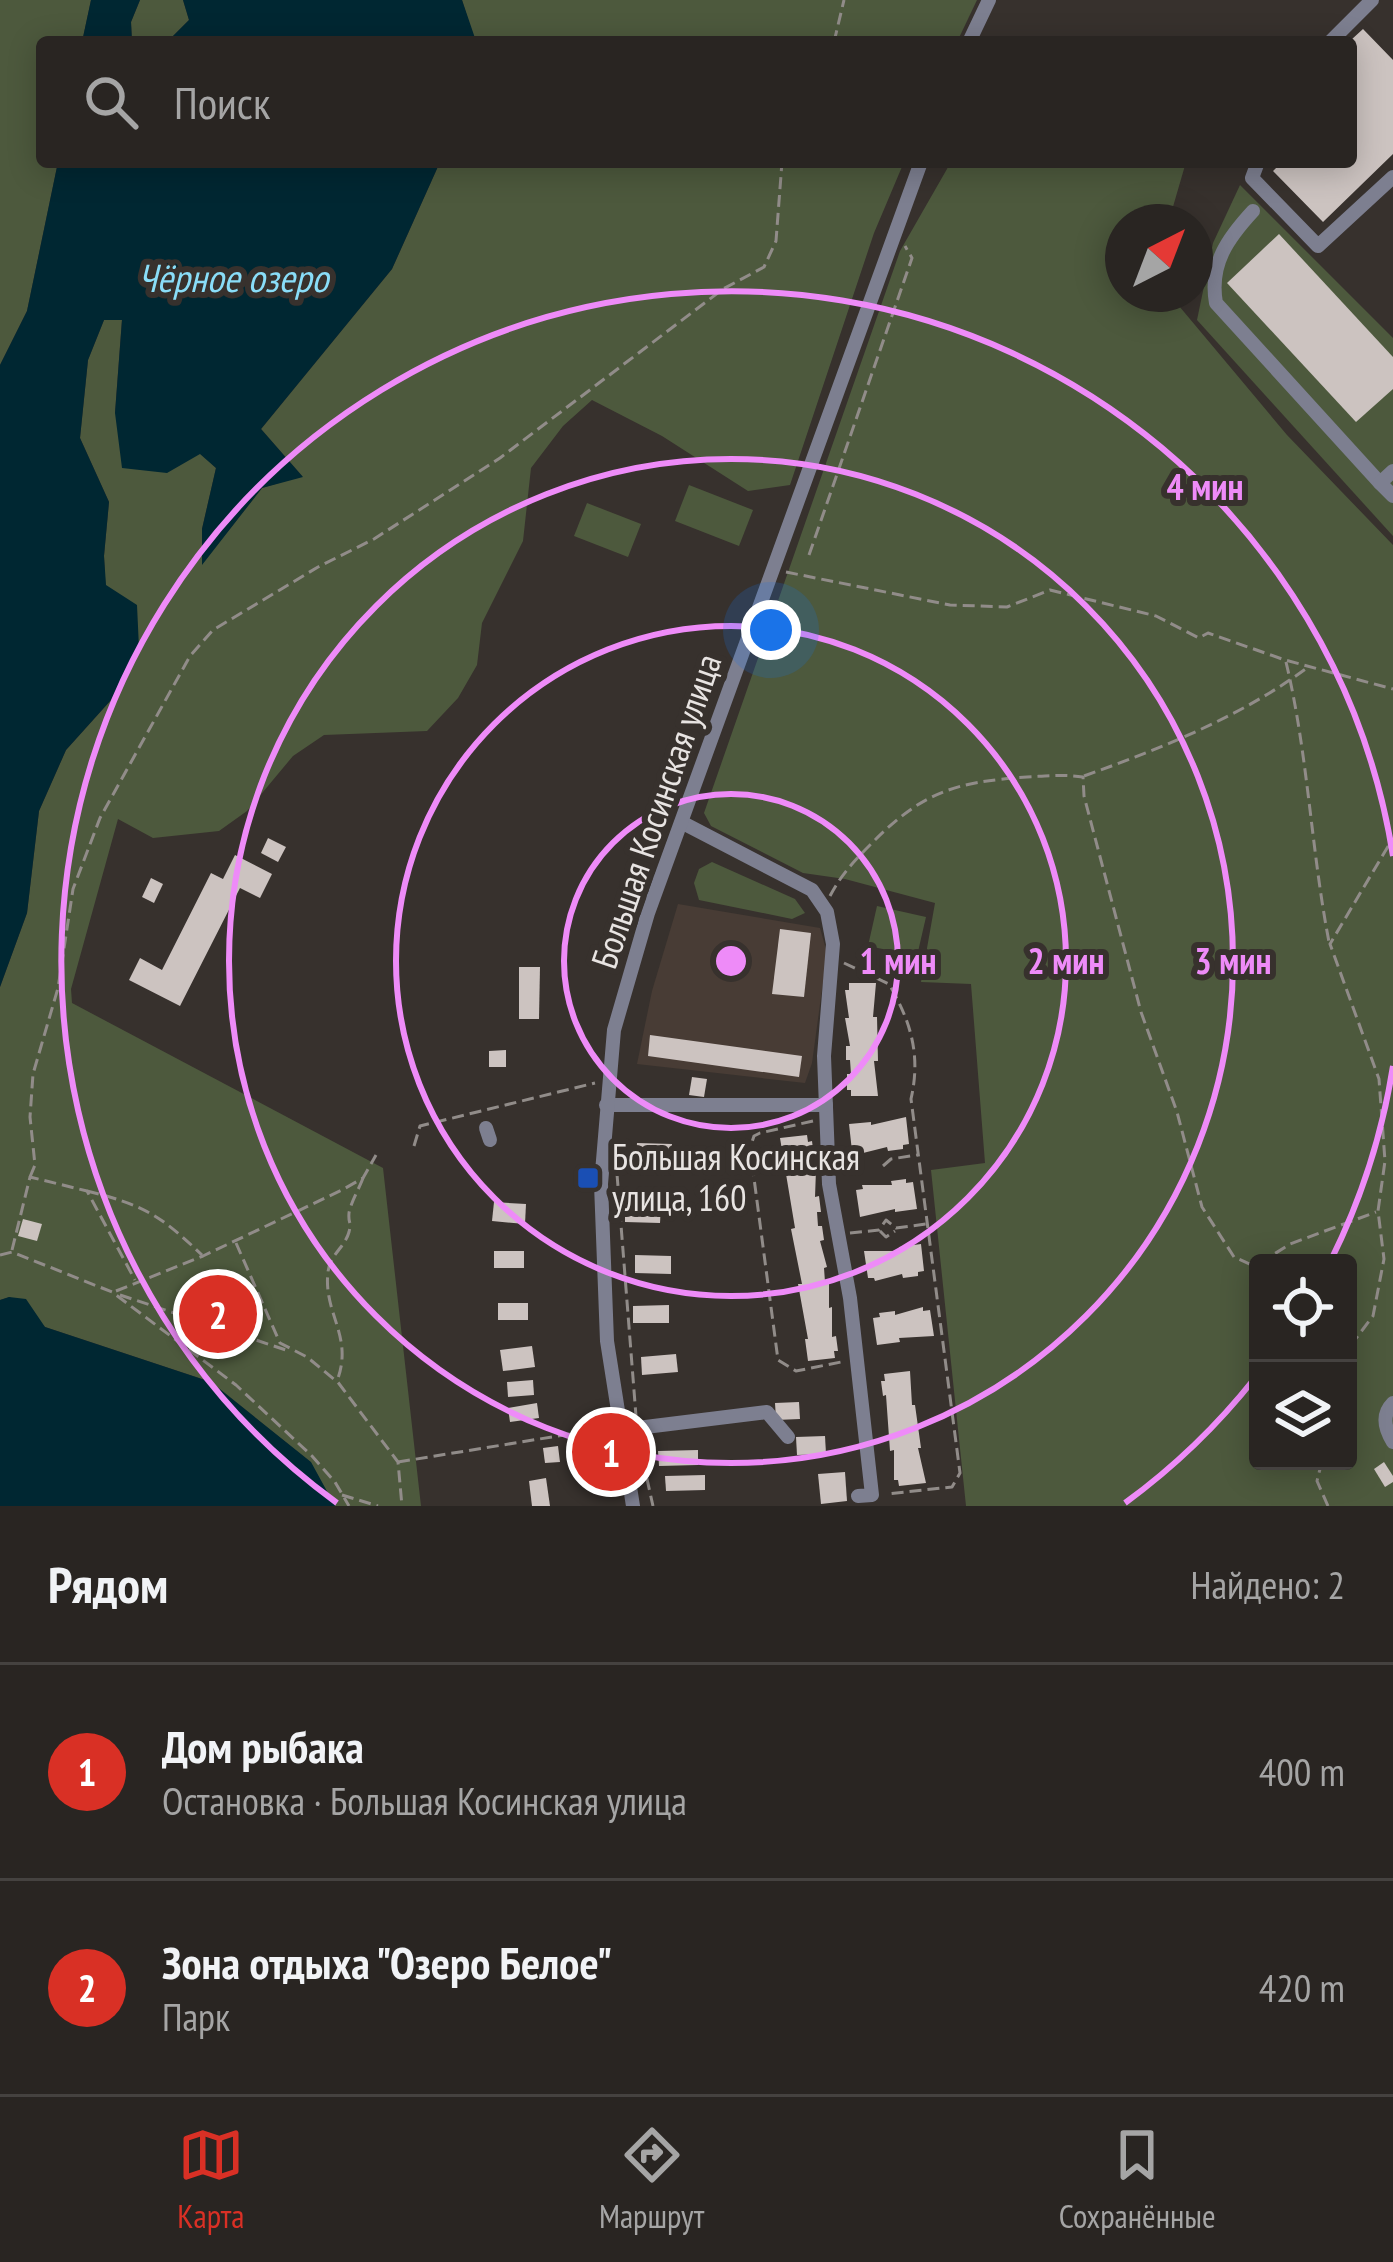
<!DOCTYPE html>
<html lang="ru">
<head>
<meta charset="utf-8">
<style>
  body { margin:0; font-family:"PT Sans Narrow",sans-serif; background:#35312f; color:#f1f3f6 }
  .controls { position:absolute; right:36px; bottom:36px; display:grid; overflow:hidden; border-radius:12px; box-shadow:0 6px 30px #0003 }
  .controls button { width:108px; height:108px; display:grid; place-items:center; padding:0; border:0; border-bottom:3px solid #454240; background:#292522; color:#f1f3f6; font:60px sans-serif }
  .compass { position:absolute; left:1105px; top:204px; width:108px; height:108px; border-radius:50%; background:#292522; box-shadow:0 6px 30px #0003; rotate:42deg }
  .you { position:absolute; left:771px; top:630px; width:42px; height:42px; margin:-30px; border:9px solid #fff; border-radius:50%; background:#1a73e8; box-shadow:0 0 0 18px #1a73e833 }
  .badge { display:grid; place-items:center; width:78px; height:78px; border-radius:50%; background:#d93025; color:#fff; font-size:39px; font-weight:700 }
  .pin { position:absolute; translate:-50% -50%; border:6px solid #fff; box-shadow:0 3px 12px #0006 }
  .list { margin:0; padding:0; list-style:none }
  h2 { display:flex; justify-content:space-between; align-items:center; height:156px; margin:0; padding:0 48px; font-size:51px }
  h2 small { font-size:39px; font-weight:400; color:#a5a5a5 }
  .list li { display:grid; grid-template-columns:78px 1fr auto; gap:36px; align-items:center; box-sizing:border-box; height:216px; padding:0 48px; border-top:3px solid #454240 }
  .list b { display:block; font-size:45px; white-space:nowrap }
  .list p { margin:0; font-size:39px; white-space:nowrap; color:#a5a5a5 }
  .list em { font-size:39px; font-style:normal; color:#a5a5a5 }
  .icon { flex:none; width:66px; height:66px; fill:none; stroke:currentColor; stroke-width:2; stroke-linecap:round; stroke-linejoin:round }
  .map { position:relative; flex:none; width:1393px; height:1506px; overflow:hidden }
  .search { position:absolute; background:#292522; box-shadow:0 6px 30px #0003; left:36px; right:36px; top:36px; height:132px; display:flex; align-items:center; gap:30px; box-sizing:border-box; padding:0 42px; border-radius:12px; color:#a5a5a5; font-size:45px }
  .sheet { height:588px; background:#292522 }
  nav { display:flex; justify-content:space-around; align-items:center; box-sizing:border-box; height:168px; border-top:3px solid #454240; background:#292522; font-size:33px; color:#a5a5a5 }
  nav a { display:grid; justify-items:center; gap:6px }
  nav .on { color:#d93025 }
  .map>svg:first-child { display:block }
</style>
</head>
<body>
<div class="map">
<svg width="1393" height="1506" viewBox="0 0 1393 1506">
  <rect width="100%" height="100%" fill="#37312d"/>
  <polygon fill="#483c35" points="678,904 820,928 827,953 812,1063 805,1083 637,1064 652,991"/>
  <g fill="#4d593d" fill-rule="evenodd">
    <polygon points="0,0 91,0 82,42 42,42 42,162 58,162 27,311 0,365"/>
    <polygon points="140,0 183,0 189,20 167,42 132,42 131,22"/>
    <polygon points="462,0 977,0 957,42 475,42"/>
    <polygon points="440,162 904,162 874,233 790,485 748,491 662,436 592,400 563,426 531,468 523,541 482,623 477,665 458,698 427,731 324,735 293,756 247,811 219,831 153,838 118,819 71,989 72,1003 383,1168 421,1506 335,1506 310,1462 211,1382 45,1327 10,1297 0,1300 0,987 27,913 39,811 66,750 111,700 104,556 109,502 80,438 88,360 104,320 122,319 115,413 200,453 216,468 202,529 203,563 262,488 302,476 261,429 392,269"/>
    <path d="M951,162H1186L1170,217L1123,222L1117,246L1123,251V294H1169L1287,435L1393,545V1506H966L931,1170L985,1163L971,984L921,982L935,903L845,879L803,873L711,826L704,813L900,251ZM1258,1263H1348V1461H1258Z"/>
    <polygon points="1240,185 1393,338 1393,536 1197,320 1213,243"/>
    <polygon points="689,485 753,510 739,546 675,521"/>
    <polygon points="587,503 641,524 628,557 574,536"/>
    <polygon points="712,862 795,899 805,913 792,919 699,900 694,883 699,869"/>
    <polygon points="877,906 926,917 917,956 868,946"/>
  </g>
  <g fill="#002732">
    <polygon points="91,0 140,0 131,22 132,42 82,42"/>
    <polygon points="183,0 462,0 476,41 167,42 189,20"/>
    <polygon points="58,162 440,162 392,269 261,429 303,477 262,488 202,565 202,529 216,468 200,454 167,473 122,468 115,413 122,320 104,320 88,360 80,438 109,502 104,556 106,585 137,605 139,648 111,700 66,750 39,811 27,913 0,987 0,365 27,311"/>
    <polygon points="9,1297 26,1299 45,1327 211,1382 311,1462 335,1506 0,1506 0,1300"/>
  </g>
  <g fill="#ccc3c0">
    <polygon points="1363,29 1393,60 1393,154 1323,222 1273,171 1282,162 1351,162 1351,40"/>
    <polygon points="1279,234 1393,357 1393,389 1356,422 1227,283"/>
    <polygon points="268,838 286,847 278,862 261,853"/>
    <polygon points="235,855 272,874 260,898 240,888 180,1006 129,980 140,958 162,970 211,873 223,879"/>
    <polygon points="151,878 163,884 154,903 142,897"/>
    <polygon points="780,929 811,933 804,997 772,994"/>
    <polygon points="519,967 540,967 539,1019 519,1019"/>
    <polygon points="849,983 876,983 873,1017 877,1017 878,1061 874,1061 878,1096 851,1096 851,1090 847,1090 847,1074 851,1074 850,1060 846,1060 846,1046 850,1046 845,1018 849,1018 845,990 849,990"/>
    <polygon points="650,1035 802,1056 799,1077 648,1056"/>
    <polygon points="506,1050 506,1067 489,1067 489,1051"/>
    <polygon points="692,1077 707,1079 704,1097 689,1095"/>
    <polygon points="906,1117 909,1144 903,1145 903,1149 888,1151 887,1147 859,1154 859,1150 852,1151 849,1124 871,1122 871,1125"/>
    <polygon points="807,1135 808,1142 812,1141 814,1157 810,1157 812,1171 816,1170 815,1197 819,1196 821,1212 817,1212 818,1226 822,1226 824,1240 820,1241 827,1267 824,1268 825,1282 829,1281 829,1308 832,1307 832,1337 836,1336 838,1351 834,1351 835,1358 808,1361 805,1339 808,1339 798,1284 802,1284 791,1229 795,1228 780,1138"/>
    <polygon points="637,1143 672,1144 672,1162 636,1161"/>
    <polygon points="906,1179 906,1183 913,1182 917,1209 895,1212 895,1209 860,1217 856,1190 863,1189 862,1185 892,1185 891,1181"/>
    <polygon points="494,1202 526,1204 525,1224 492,1221"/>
    <polygon points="625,1204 661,1205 660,1223 625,1222"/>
    <polygon points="23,1219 42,1224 37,1241 18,1236"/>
    <polygon points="921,1244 924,1271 918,1272 918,1276 903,1278 902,1274 875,1281 874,1278 868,1278 864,1251 899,1251 899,1247"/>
    <rect x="494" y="1251" width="30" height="17"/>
    <polygon points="635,1255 671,1256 671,1274 635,1273"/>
    <rect x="498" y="1303" width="30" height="17"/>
    <polygon points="669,1305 669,1323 633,1323 633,1306"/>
    <polygon points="923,1307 923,1311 930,1310 934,1336 899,1338 900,1342 877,1345 873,1318 880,1317 879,1313 895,1311 895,1315"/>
    <polygon points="532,1346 535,1367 503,1371 500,1350"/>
    <polygon points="676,1354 678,1372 642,1375 641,1357"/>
    <polygon points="910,1371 912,1405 915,1405 921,1448 918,1448 926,1483 899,1486 898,1480 894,1480 894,1450 890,1451 886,1395 883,1396 881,1381 885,1381 884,1374"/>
    <polygon points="533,1380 534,1395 508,1397 507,1382"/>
    <polygon points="799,1402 800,1419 776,1420 775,1403"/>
    <polygon points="537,1403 539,1418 510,1422 508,1408"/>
    <polygon points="825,1436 826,1454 797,1455 796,1437"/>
    <polygon points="558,1446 560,1462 545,1463 543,1448"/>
    <polygon points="698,1450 698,1465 659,1466 658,1451"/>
    <polygon points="1384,1462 1393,1476 1393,1482 1385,1487 1374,1469"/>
    <polygon points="845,1472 847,1501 821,1504 818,1474"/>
    <polygon points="705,1475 705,1490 666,1491 665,1476"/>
    <polygon points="546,1478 550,1506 532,1506 529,1481"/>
  </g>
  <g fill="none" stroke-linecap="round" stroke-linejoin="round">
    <g stroke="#918c89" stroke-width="3" stroke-dasharray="12 6" stroke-linecap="butt">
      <polyline points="834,42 844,0"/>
      <polyline points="809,555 912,258 905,246"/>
      <polyline points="786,572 950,605 1007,607 1050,590 1156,616 1199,638 1208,633 1285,660 1393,689"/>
      <path d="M1286,662C1308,754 1311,849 1329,942"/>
      <path d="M1084,776C1162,748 1240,717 1307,668"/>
      <path d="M830,896C841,875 854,861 870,845C922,792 954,782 1027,777C1047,776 1063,774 1083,777L1084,796L1141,1012L1177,1112L1202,1207L1234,1257L1254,1266L1258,1264"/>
      <path d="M844,963L889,984C911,1022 921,1055 911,1099L960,1473L952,1487L886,1494"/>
      <polyline points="813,1121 760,1133 754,1136 750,1148 778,1360 796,1371 841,1362"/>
      <polyline points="414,1146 420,1126 595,1083"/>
      <polyline points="883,1166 891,1159 917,1155"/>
      <polyline points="617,1174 636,1416"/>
      <polyline points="30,1177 35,1165 30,1117 33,1074 58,988 73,889 100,818 190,656 213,630 318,567 374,539 500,458 723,289 764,267 776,241 782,162"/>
      <path d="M363,1178C359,1189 351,1202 349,1213C348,1226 352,1219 349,1232C345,1247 329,1256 328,1272C323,1314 354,1336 337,1381L398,1462L402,1506"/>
      <path d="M87,1191C144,1205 160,1215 202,1255"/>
      <polyline points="880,1231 886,1237 895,1231"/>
      <polyline points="850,1233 879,1230 886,1220 896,1228 926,1224"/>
      <polyline points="236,1243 280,1343 307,1357 335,1380"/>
      <polyline points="12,1250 30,1177 87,1191 135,1280"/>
      <polyline points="0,1255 12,1252 112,1292 236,1385 312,1456 335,1482 349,1506"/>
      <polyline points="1260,1263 1290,1244 1376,1212"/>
      <polyline points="116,1291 203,1256 342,1190 363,1178 376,1155"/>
      <polyline points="120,1295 289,1351"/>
      <polyline points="1348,1364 1354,1341 1373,1316 1384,1259 1378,1211 1385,1161 1379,1079 1330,944 1393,838"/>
      <polyline points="639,1443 653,1506"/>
      <polyline points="1322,1461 1317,1481 1328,1506"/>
      <polyline points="398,1462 607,1428"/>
      <polyline points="342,1495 378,1506"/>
    </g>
    <g stroke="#7d7f90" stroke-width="14">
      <polyline points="969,42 989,0"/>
      <polyline points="1330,42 1372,0"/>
      <polyline points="1258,162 1252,178 1318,246 1393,177"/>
      <path d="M1253,211C1228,238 1209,264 1216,303L1380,483"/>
      <polyline points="1393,471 1380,483 1393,496"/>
      <polyline points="683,823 812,890 827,912 833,944 824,1056 829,1184 850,1298 872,1495 858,1496"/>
      <polyline points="606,1105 826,1105"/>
      <polyline points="486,1128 490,1140"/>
      <path d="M1393,1403C1381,1415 1385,1429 1393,1442"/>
      <polyline points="621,1430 767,1412 788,1437"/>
      <polyline points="633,1506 607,1341 601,1184 614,1030 648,913 921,162"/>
    </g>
  </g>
  <g fill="none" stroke="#ee8bf8" stroke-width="6">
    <circle cx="731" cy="961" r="167"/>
    <circle cx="731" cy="961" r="335"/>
    <circle cx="731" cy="961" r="502"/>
    <path d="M1393 1066A670 670 0 0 1 1331 1260M1255 1378A670 670 0 0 1 1125 1503M337 1503A670 670 0 1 1 1393 856"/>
  </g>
  <rect fill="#1a4fb4" stroke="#37312d" stroke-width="4.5" x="576" y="1166" width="24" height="24" rx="6"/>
  <g text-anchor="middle" stroke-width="12" stroke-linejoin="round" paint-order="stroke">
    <g font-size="36" fill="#e8e4e2" stroke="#37312d">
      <text transform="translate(656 811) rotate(-71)" y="13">Большая Косинская улица</text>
    </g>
    <g font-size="36" fill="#e8e4e2" stroke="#37312d" text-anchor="start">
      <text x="612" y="1170">Большая Косинская<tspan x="612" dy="41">улица, 160</tspan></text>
    </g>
    <g font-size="39" font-style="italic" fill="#89ddf8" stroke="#37312d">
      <text x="233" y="292">Чёрное озеро</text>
    </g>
  </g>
  <circle cx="731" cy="961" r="18" fill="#ee8bf8" stroke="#37312d" stroke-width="6"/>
  <g font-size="36" text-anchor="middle" font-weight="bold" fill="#ee8bf8" stroke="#37312d" stroke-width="12" stroke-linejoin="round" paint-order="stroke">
    <text x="1205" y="500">4 мин</text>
    <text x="898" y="974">1 мин</text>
    <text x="1066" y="974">2 мин</text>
    <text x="1233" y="974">3 мин</text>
  </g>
</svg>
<div class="controls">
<button><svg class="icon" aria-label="locate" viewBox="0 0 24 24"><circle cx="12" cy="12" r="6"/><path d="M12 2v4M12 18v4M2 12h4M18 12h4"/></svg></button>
<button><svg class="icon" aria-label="layers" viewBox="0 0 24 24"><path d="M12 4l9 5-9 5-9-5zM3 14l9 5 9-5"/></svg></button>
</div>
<svg class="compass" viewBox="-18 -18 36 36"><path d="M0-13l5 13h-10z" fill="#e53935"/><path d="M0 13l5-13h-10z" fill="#a5a5a5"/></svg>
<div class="you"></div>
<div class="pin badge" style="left:611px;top:1452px">1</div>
<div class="pin badge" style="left:218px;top:1314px">2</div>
<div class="search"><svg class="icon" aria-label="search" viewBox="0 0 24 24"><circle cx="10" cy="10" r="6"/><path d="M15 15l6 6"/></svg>Поиск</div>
</div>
<section class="sheet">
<h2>Рядом<small>Найдено: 2</small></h2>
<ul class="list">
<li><span class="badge">1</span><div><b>Дом рыбака</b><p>Остановка · Большая Косинская улица</p></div><em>400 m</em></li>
<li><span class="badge">2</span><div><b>Зона отдыха &quot;Озеро Белое&quot;</b><p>Парк</p></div><em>420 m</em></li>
</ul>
</section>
<nav>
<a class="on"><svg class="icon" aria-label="map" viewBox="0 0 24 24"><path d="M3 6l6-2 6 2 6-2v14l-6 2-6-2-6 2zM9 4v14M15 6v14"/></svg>Карта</a>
<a><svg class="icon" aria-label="directions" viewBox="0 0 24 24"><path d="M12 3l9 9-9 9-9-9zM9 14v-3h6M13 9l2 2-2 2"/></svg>Маршрут</a>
<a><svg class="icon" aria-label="saved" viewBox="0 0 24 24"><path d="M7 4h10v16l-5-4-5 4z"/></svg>Сохранённые</a>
</nav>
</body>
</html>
